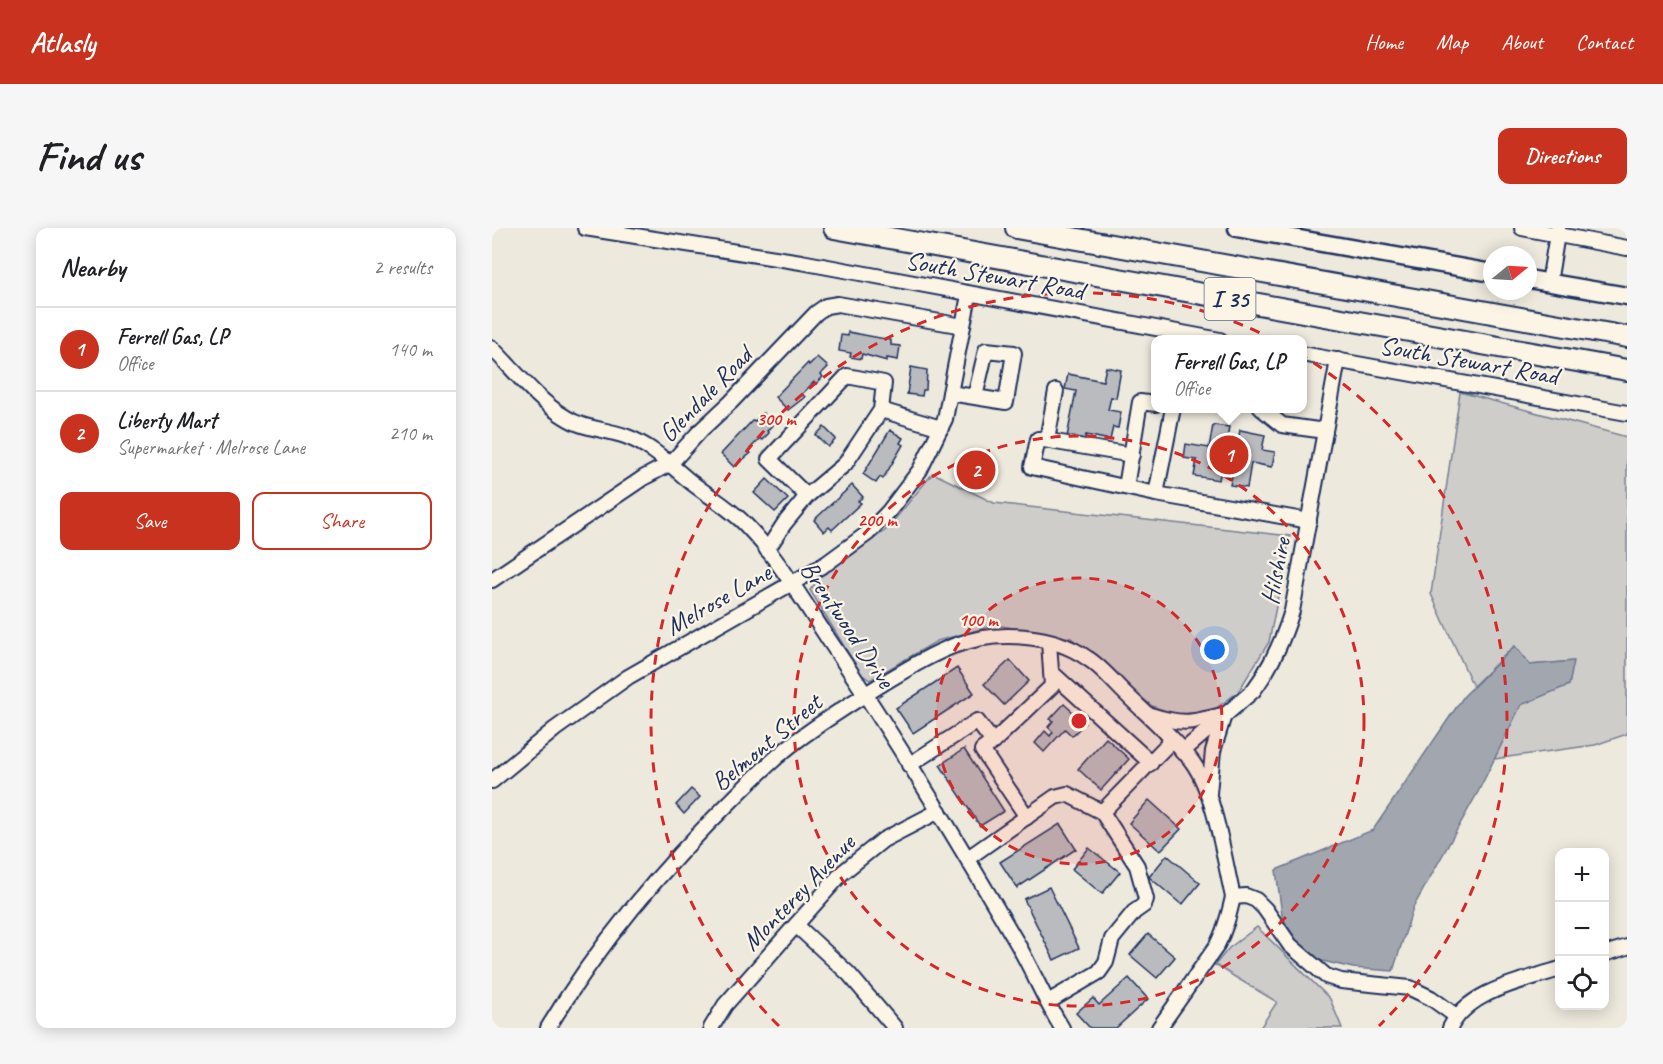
<!DOCTYPE html>
<html lang="en">
<head>
<meta charset="utf-8">
<style>
  body { margin:0; font-family:Caveat,sans-serif; background:#f6f6f6; color:#202124 }
  .controls { position:absolute; right:18px; bottom:18px; display:grid; overflow:hidden; border-radius:12px; box-shadow:0 3px 15px #0003 }
  .controls button { width:54px; height:54px; display:grid; place-items:center; padding:0; border:0; border-bottom:2px solid #e0e0e0; background:#fff; color:#202124; font:30px sans-serif }
  .compass { position:absolute; left:991px; top:18px; width:54px; height:54px; border-radius:50%; background:#fff; box-shadow:0 3px 15px #0003; rotate:72deg }
  .you { position:absolute; left:723px; top:422px; width:21px; height:21px; margin:-15px; border:4px solid #fff; border-radius:50%; background:#1a73e8; box-shadow:0 0 0 9px #1a73e833 }
  .badge { display:grid; place-items:center; width:39px; height:39px; border-radius:50%; background:#c8321e; color:#fff; font-size:20px; font-weight:700 }
  .pin { position:absolute; translate:-50% -50%; border:3px solid #fff; box-shadow:0 2px 6px #0006 }
  .popup { position:absolute; left:659px; top:107px; width:156px; height:78px; box-sizing:border-box; display:grid; place-content:center; border-radius:12px; background:#fff; filter:drop-shadow(0 2px 4px #0005); font-size:20px; white-space:nowrap; color:#757577 }
  .popup b { font-size:22px; color:#202124 }
  .popup::after { content:''; position:absolute; left:50%; top:100%; margin-left:-12px; border:12px solid transparent; border-top-color:#fff }
  .list { margin:0; padding:0; list-style:none }
  h2 { display:flex; justify-content:space-between; align-items:center; height:78px; margin:0; padding:0 24px; font-size:26px }
  h2 small { font-size:20px; font-weight:400; color:#757577 }
  .list li { display:grid; grid-template-columns:39px 1fr auto; gap:18px; align-items:center; box-sizing:border-box; height:84px; padding:0 24px; border-top:2px solid #e0e0e0 }
  .list b { display:block; font-size:22px; white-space:nowrap }
  .list p { margin:0; font-size:20px; white-space:nowrap; color:#757577 }
  .list em { font-size:20px; font-style:normal; color:#757577 }
  .actions { display:flex; gap:12px; padding:18px 24px }
  .actions a { flex:1; padding:14px 0; border:2px solid #c8321e; border-radius:12px; text-align:center; font-size:21px; color:#c8321e }
  .actions .main { background:#c8321e; color:#fff }
  .icon { flex:none; width:33px; height:33px; fill:none; stroke:currentColor; stroke-width:2; stroke-linecap:round; stroke-linejoin:round }
  .map { position:relative; flex:none; width:1135px; height:800px; overflow:hidden; border-radius:12px }
  header { display:flex; align-items:center; gap:36px; box-sizing:border-box; height:84px; padding:0 30px; background:#c8321e; color:#fff }
  header strong { font-size:28px }
  nav { display:flex; gap:33px; margin-inline-start:auto; font-size:21px }
  .intro { display:flex; align-items:center; justify-content:space-between; box-sizing:border-box; height:144px; padding:0 36px }
  h1 { margin:0; font-size:42px }
  .button { padding:15px 27px; border-radius:12px; background:#c8321e; color:#fff; font-size:21px; font-weight:700 }
  main { display:flex; gap:36px; padding:0 36px }
  aside { flex:1; background:#fff; border-radius:12px; box-shadow:0 3px 15px #0003 }
  .map>svg:first-child { display:block }
</style>
</head>
<body>
<header>
<strong>Atlasly</strong>
<nav><a>Home</a><a>Map</a><a>About</a><a>Contact</a></nav>
</header>
<div class="intro"><h1>Find us</h1><a class="button">Directions</a></div>
<main>
<aside>
<h2>Nearby<small>2 results</small></h2>
<ul class="list">
<li><span class="badge">1</span><div><b>Ferrell Gas, LP</b><p>Office</p></div><em>140 m</em></li>
<li><span class="badge">2</span><div><b>Liberty Mart</b><p>Supermarket · Melrose Lane</p></div><em>210 m</em></li>
</ul>
<div class="actions"><a class="main">Save</a><a>Share</a></div>
</aside>
<div class="map">
<svg width="1135" height="800" viewBox="0 0 1135 800">
  <rect width="100%" height="100%" fill="#eee9dd"/>
  <filter id="ink" filterUnits="userSpaceOnUse"><feTurbulence type="fractalNoise" baseFrequency=".0167" numOctaves="2"/><feDisplacementMap in="SourceGraphic" scale="12" xChannelSelector="R" yChannelSelector="G"/><feConvolveMatrix kernelMatrix="1 2 1 2 8 2 1 2 1" color-interpolation-filters="sRGB"/></filter>
  <g filter="url(#ink)">
    <g fill="#cfcdca" stroke="#757e94" stroke-width="1.5">
      <polygon points="968,164 1135,209 1135,506 1103,517 1002,531 1029,476 1077,457 1081,433 1038,437 1022,418 981,458 939,366"/>
      <polygon points="441,245 502,275 798,308 777,414 746,464 719,484 689,488 660,478 579,410 504,397 445,413 378,452 369,446 318,362 329,348 394,302"/>
      <polygon points="765,699 838,771 850,800 768,800 785,774 723,737 737,720"/>
    </g>
    <polygon fill="#a2a7af" stroke="#6c778f" stroke-width="1.5" points="1023,418 1038,437 1082,433 1077,457 1029,477 986,564 921,680 901,743 861,740 809,728 790,687 784,642 881,602 972,468"/>
    <g fill="#babbbe" stroke="#1b2f5e" stroke-width="1.5">
      <polygon points="356,104 399,112 399,117 408,118 406,132 395,130 395,133 370,126 369,131 358,129 359,125 347,123 349,107 356,108"/>
      <polygon points="325,129 336,139 329,146 331,149 324,156 322,154 310,166 313,169 296,182 283,169 316,135 317,137"/>
      <polygon points="419,139 435,142 434,162 431,162 430,168 415,166"/>
      <polygon points="614,139 629,142 624,170 619,169 616,182 629,184 626,200 621,199 618,212 594,207 593,213 575,209 584,163 573,161 576,146 611,153"/>
      <polygon points="271,185 281,196 275,203 277,205 270,212 268,210 256,223 259,225 242,239 229,226 261,192 263,193"/>
      <polygon points="721,197 737,199 735,211 746,213 748,202 773,207 770,222 783,224 780,239 759,235 755,260 738,257 741,243 729,241 727,252 702,248 705,232 692,230 694,216 717,220"/>
      <polygon points="332,199 344,211 336,219 324,207"/>
      <polygon points="398,202 411,210 408,215 411,217 391,251 388,249 384,255 371,246"/>
      <polygon points="480,225 499,235 487,258 468,249"/>
      <polygon points="275,251 296,271 283,284 262,265"/>
      <polygon points="360,257 371,269 366,273 369,275 340,302 337,299 332,304 322,292"/>
      <polygon points="518,432 537,453 512,477 492,456"/>
      <polygon points="465,440 482,465 421,505 404,480"/>
      <polygon points="572,476 593,495 580,508 573,501 552,524 543,515 553,503 558,508 561,504 556,499 561,493 558,491"/>
      <polygon points="614,510 637,531 609,562 586,541"/>
      <polygon points="472,521 512,583 488,598 448,537"/>
      <polygon points="199,561 208,569 192,586 184,577"/>
      <polygon points="657,572 689,601 668,623 637,595"/>
      <polygon points="568,596 584,621 525,660 508,634"/>
      <polygon points="597,620 628,644 610,666 580,641"/>
      <polygon points="675,627 708,655 690,677 657,649"/>
      <polygon points="557,659 587,720 562,732 532,671"/>
      <polygon points="656,706 683,729 665,750 638,727"/>
      <polygon points="637,750 656,771 624,800 598,800 584,785 601,770 607,777"/>
    </g>
    <g fill="none" stroke-linecap="round" stroke-linejoin="round">
      <defs>
        <g id="minor">
          <polyline points="93,0 309,34 728,112"/>
          <polyline points="1030,0 1135,20"/>
          <polyline points="1057,55 1066,0"/>
          <path d="M0,120C23,143 45,172 73,189C91,201 113,201 133,208C161,218 179,238 200,255C218,269 238,280 254,297C287,331 311,373 337,412C404,510 465,612 525,715C541,743 553,773 570,800"/>
          <polyline points="810,126 1135,185"/>
          <polyline points="458,165 514,174 522,125 494,122 483,169"/>
          <polyline points="681,180 664,266 817,293"/>
          <polyline points="769,180 790,197 833,203"/>
          <polyline points="389,182 353,236 315,268 277,231 355,148 392,155 389,182 449,200"/>
          <polyline points="555,212 564,163"/>
          <polyline points="640,227 546,211 540,239 664,266"/>
          <polyline points="634,259 648,174 664,176"/>
          <polyline points="275,322 292,296 315,268"/>
          <polyline points="0,352 151,250 179,235 209,202 239,174 324,85 334,78 346,76 471,98"/>
          <polyline points="559,444 659,535"/>
          <path d="M658,487C690,497 699,495 730,487"/>
          <polyline points="501,514 560,458 557,414"/>
          <path d="M690,524L761,463C779,439 791,412 800,383L846,132"/>
          <polyline points="417,537 485,493 501,514 490,522 535,589"/>
          <polyline points="0,553 63,501 136,449 335,335 376,305 397,283 428,242 453,191 477,67"/>
          <polyline points="717,565 721,523 732,487"/>
          <polyline points="610,584 680,512"/>
          <polyline points="476,630 563,569 575,566 610,584 645,638 654,671 652,677 642,684 620,711 614,734 607,744 556,774"/>
          <polyline points="741,669 754,668 764,672 773,681 798,717 834,748 849,753 918,760 939,770 964,788"/>
          <polyline points="304,697 357,746 403,800"/>
          <polyline points="1112,726 1135,719"/>
          <path d="M56,800C107,715 173,637 244,568C263,549 282,530 303,514C331,493 361,474 390,456C437,428 476,402 534,409C555,411 578,418 595,430C610,439 622,455 635,467C656,488 685,512 701,535C723,566 732,631 741,669C737,687 733,703 724,719L667,800"/>
          <polyline points="219,800 233,777 350,645 391,612 447,583"/>
          <path d="M958,800C976,762 1031,753 1068,741"/>
        </g>
        <g id="major">
          <polyline points="745,0 1000,45"/>
          <polyline points="1036,51 1135,68"/>
        </g>
        <g id="highway">
          <polyline points="342,0 1135,142"/>
          <polyline points="524,0 1135,109"/>
        </g>
      </defs>
      <use href="#minor" stroke="#1b2f5e" stroke-width="18"/>
      <use href="#major" stroke="#1b2f5e" stroke-width="21"/>
      <use href="#highway" stroke="#1b2f5e" stroke-width="24"/>
      <use href="#minor" stroke="#fcf5e5" stroke-width="14"/>
      <use href="#major" stroke="#fcf5e5" stroke-width="16"/>
      <use href="#highway" stroke="#fcf5e5" stroke-width="20"/>
    </g>
  </g>
  <circle cx="587" cy="493" r="143" fill="#d62828" fill-opacity=".12"/>
  <g fill="none" stroke="#d62828" stroke-width="3" stroke-dasharray="10 8">
    <circle cx="587" cy="493" r="143"/>
    <circle cx="587" cy="493" r="285"/>
    <path d="M287 798A428 428 0 1 1 887 798"/>
  </g>
  <g text-anchor="middle" stroke-width="4.5" stroke-linejoin="round" paint-order="stroke">
    <rect fill="#fcf5e5" stroke="#5e6a86" stroke-width="1.5" x="712.5" y="50" width="51" height="42" rx="4.5"/>
    <g font-size="24" font-weight="bold" fill="#1b2f5e">
      <text x="738" y="79">I 35</text>
    </g>
    <g font-size="26" fill="#1b2f5e" stroke="#fcf5e5">
      <text transform="translate(503 47) rotate(10)" y="9">South Stewart Road</text>
      <text transform="translate(977 132) rotate(10)" y="9">South Stewart Road</text>
      <text transform="translate(213 166) rotate(-46)" y="9">Glendale Road</text>
      <text transform="translate(783 343) rotate(-79)" y="9">Hilshire</text>
      <text transform="translate(226 371) rotate(-30)" y="9">Melrose Lane</text>
      <text transform="translate(356 396) rotate(56)" y="9">Brentwood Drive</text>
      <text transform="translate(274 514) rotate(-40)" y="9">Belmont Street</text>
      <text transform="translate(306 664) rotate(-46)" y="9">Monterey Avenue</text>
    </g>
  </g>
  <circle cx="587" cy="493" r="9" fill="#d62828" stroke="#fcf5e5" stroke-width="3"/>
  <g font-size="18" text-anchor="middle" font-weight="bold" fill="#d62828" stroke="#fcf5e5" stroke-width="4.5" stroke-linejoin="round" paint-order="stroke">
    <text x="284" y="197">300 m</text>
    <text x="385" y="298">200 m</text>
    <text x="486" y="398">100 m</text>
  </g>
</svg>
<div class="controls">
<button>+</button>
<button>−</button>
<button><svg class="icon" aria-label="locate" viewBox="0 0 24 24"><circle cx="12" cy="12" r="6"/><path d="M12 2v4M12 18v4M2 12h4M18 12h4"/></svg></button>
</div>
<svg class="compass" viewBox="-18 -18 36 36"><path d="M0-13l5 13h-10z" fill="#e53935"/><path d="M0 13l5-13h-10z" fill="#757577"/></svg>
<div class="you"></div>
<div class="pin badge" style="left:737px;top:227px">1</div>
<div class="popup"><b>Ferrell Gas, LP</b>Office</div>
<div class="pin badge" style="left:484px;top:242px">2</div>
</div>
</main>
</body>
</html>
